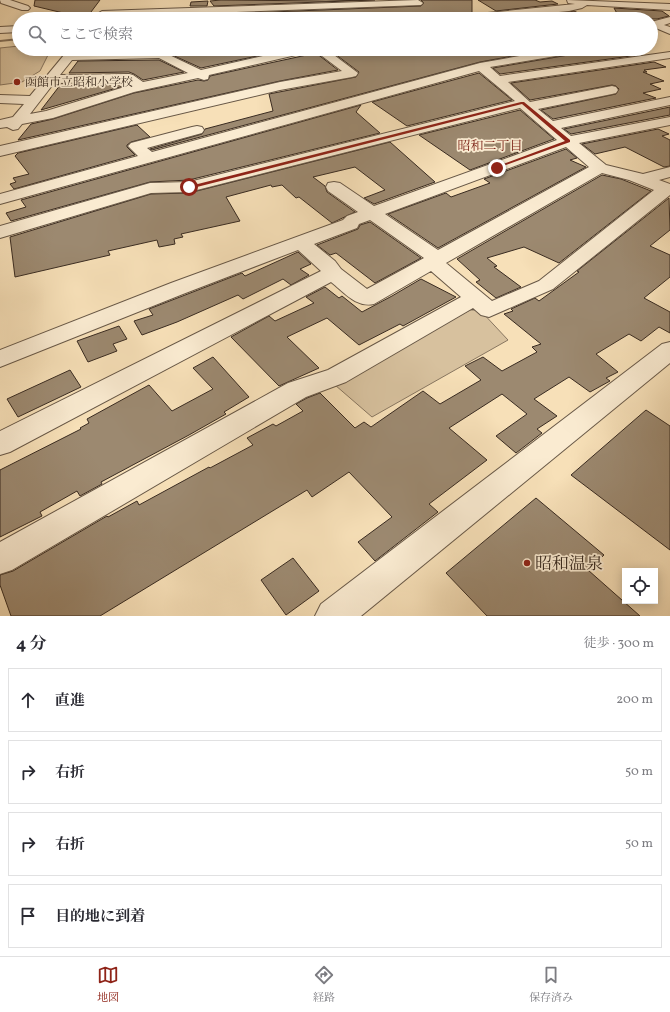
<!DOCTYPE html>
<html lang="ja">
<head>
<meta charset="utf-8">
<style>
  body { margin:0; font-family:Vollkorn,"Noto Serif JP",serif; background:#f2f2f3; color:#2b2b33 }
  .controls { position:absolute; right:12px; bottom:12px; display:grid; overflow:hidden; border-radius:0px; box-shadow:0 2px 10px #0003 }
  .controls button { width:36px; height:36px; display:grid; place-items:center; padding:0; border:0; border-bottom:1px solid #e1e1e2; background:#fff; color:#2b2b33; font:20px sans-serif }
  .stop { position:absolute; width:12px; height:12px; margin:-9px; border:3px solid #8f2418; border-radius:50%; background:#fff }
  .stop.end { background:#8f2418; border-color:#fff; box-shadow:0 1px 4px #0008 }
  .list { margin:0; padding:0; list-style:none }
  h2 { display:flex; justify-content:space-between; align-items:center; height:52px; margin:0; padding:0 16px; font-size:17px }
  h2 small { font-size:13px; font-weight:400; color:#7c7c81 }
  .list li { display:grid; grid-template-columns:26px 1fr auto; gap:12px; align-items:center; box-sizing:border-box; height:64px; margin:0 8px 8px; padding:0 8px; border:1px solid #e1e1e2; border-radius:0px }
  .list b { display:block; font-size:15px; white-space:nowrap }
  .list em { font-size:13px; font-style:normal; color:#7c7c81 }
  .icon { flex:none; width:22px; height:22px; fill:none; stroke:currentColor; stroke-width:2; stroke-linecap:round; stroke-linejoin:round }
  .map { position:relative; flex:none; width:670px; height:616px; overflow:hidden }
  .search { position:absolute; background:#fff; box-shadow:0 2px 10px #0003; left:12px; right:12px; top:12px; height:44px; display:flex; align-items:center; gap:10px; box-sizing:border-box; padding:0 14px; border-radius:22px; color:#7c7c81; font-size:15px }
  .sheet { height:340px; background:#fff }
  nav { display:flex; justify-content:space-around; align-items:center; box-sizing:border-box; height:56px; border-top:1px solid #e1e1e2; background:#fff; font-size:11px; color:#7c7c81 }
  nav a { display:grid; justify-items:center; gap:2px }
  nav .on { color:#8f2418 }
  .map>svg:first-child { display:block }
</style>
</head>
<body>
<div class="map">
<svg width="670" height="616" viewBox="0 0 670 616">
  <rect width="100%" height="100%" fill="#f7e0b8"/>
  <filter id="stains"><feTurbulence type="fractalNoise" baseFrequency=".005" numOctaves="4"/><feColorMatrix values="0 0 0 0 .2 0 0 0 0 .09 0 0 0 0 .02 0 0 0 .5 -.17"/></filter>
  <radialGradient id="worn" r=".72"><stop offset=".6" stop-color="#630" stop-opacity="0"/><stop offset="1" stop-color="#630" stop-opacity=".3"/></radialGradient>
  <g fill="#d7c19e" stroke="#887660">
    <polygon points="19,46 19,49 48,49 50,51 40,71 22,82 0,85 0,48"/>
    <polygon points="470,310 480,310 508,340 372,417 335,385"/>
  </g>
  <g fill="none" stroke-linecap="round" stroke-linejoin="round">
    <polygon fill="#84725d" fill-rule="evenodd" points="19,38 19,40 0,42 0,40"/>
  </g>
  <g fill="#9c8970" stroke="#392b21">
    <polygon points="35,0 100,0 88,16 76,16 34,6"/>
    <polygon points="221,0 326,1 375,0 214,6 210,1"/>
    <polygon points="421,0 472,0 472,13 427,15 431,19 297,19 296,16 225,18 221,14 421,6 424,3"/>
    <polygon points="478,0 535,0 540,2 552,1 558,4 496,11"/>
    <polygon points="208,1 207,6 190,6 191,2"/>
    <polygon points="614,8 662,11 669,16 657,19 620,19"/>
    <polygon points="574,11 591,19 509,18 569,12"/>
    <polygon points="189,15 206,15 206,19 188,19"/>
    <polygon points="89,49 151,49 150,51 87,51"/>
    <polygon points="194,49 198,51 207,49 223,49 228,51 255,49 262,55 201,68 170,54"/>
    <polygon points="345,49 551,49 480,62 152,150 150,149 202,134 205,129 273,111 269,94 356,77 359,72 331,51"/>
    <polygon points="586,49 623,49 638,55 500,74 493,68 580,53"/>
    <polygon points="316,53 338,70 280,81 18,140 31,124 53,119 134,93 198,80 204,81 208,80 210,76"/>
    <polygon points="159,60 184,72 143,80 134,74 129,72 69,73 78,61"/>
    <polygon points="654,62 666,67 644,70 647,72 643,72 664,81 650,84 661,89 643,93 656,98 553,119 541,110 616,94 619,89 616,86 612,85 530,100 511,83"/>
    <polygon points="479,73 512,100 407,126 372,102"/>
    <polygon points="61,84 126,84 127,85 41,110"/>
    <polygon points="361,105 356,112 380,133 189,180 150,182 11,221 6,213 26,207 21,200"/>
    <polygon points="670,107 670,115 571,134 564,129"/>
    <polygon points="520,110 554,139 470,170 419,135"/>
    <polygon points="137,125 150,137 131,142 127,145 127,147 135,155 14,189 10,184 16,182 13,178 29,174 15,156 18,153"/>
    <polygon points="658,129 669,134 662,136 670,140 670,166 664,167 625,147 595,154 582,144"/>
    <polygon points="390,142 435,182 374,204 364,198 385,190 355,167 313,177 325,186 327,192 355,212 332,223 299,197 296,198 282,185 272,187 271,185 226,197 240,221 181,234 183,237 174,239 175,244 159,247 157,240 108,251 110,255 15,277 10,237 151,194 189,193"/>
    <polygon points="566,149 577,158 570,160 586,167 438,248 388,214 446,193 451,197 490,183 484,179"/>
    <polygon points="602,175 621,179 651,191 559,263 524,247 487,258 497,266 494,267 521,287 496,298 476,282 480,280 457,259"/>
    <polygon points="669,198 670,230 650,246 670,255 670,277 644,298 670,312 670,333 659,327 641,341 629,334 596,354 618,372 606,378 610,381 590,392 569,377 534,399 557,416 537,429 542,433 516,453 496,436 527,414 502,394 449,428 487,460 429,504 438,512 375,561 358,542 392,517 349,472 312,497 307,490 100,616 11,616 0,585 0,575 13,571 107,516 108,517 137,501 139,505 209,467 210,468 253,445 247,438 273,424 276,426 303,411 296,404 307,398 320,393 355,428 364,422 371,427 423,391 440,404 481,380 465,366 483,357 502,371 537,352 532,347 541,344 504,314 513,311 511,309 535,298 539,301 579,272 577,271"/>
    <polygon points="370,222 421,258 375,283 336,253 330,255 317,245 358,229 360,225"/>
    <polygon points="298,252 311,264 300,269 309,275 291,285 283,279 243,299 238,295 177,322 142,335 134,321 153,315 149,309 242,273 245,276"/>
    <polygon points="421,279 456,297 403,326 400,324 359,345 327,318 287,337 319,368 279,386 231,337 269,316 275,321 314,303 306,297 325,287 339,298 342,296 362,312 392,296"/>
    <polygon points="119,326 127,339 113,344 117,351 88,362 77,341"/>
    <polygon points="213,357 249,397 224,412 226,414 189,435 101,482 102,484 80,496 77,491 40,512 42,516 0,537 0,470 81,429 80,428 89,423 87,419 149,385 172,411 213,389 193,368"/>
    <polygon points="70,370 81,387 18,417 7,399"/>
    <polygon points="646,410 670,426 670,550 571,475"/>
    <polygon points="536,498 604,555 588,570 640,616 487,616 446,573"/>
    <polygon points="293,558 319,591 286,615 261,580"/>
  </g>
  <g fill="none" stroke-linecap="round" stroke-linejoin="round">
    <defs>
      <g id="minor">
        <polygon points="0,0 10,0 28,6 30,8 28,10 22,10 1,3"/>
        <polygon points="418,0 423,3 421,5 102,17 97,14 102,11"/>
        <polygon points="567,0 670,4 670,10 587,5 582,8 569,11 487,19 453,19 458,16 575,4 568,3"/>
        <polygon points="670,17 670,23 664,25 670,27 670,34 651,26 651,22"/>
        <polygon points="19,26 19,32 0,33 0,27"/>
        <path d="M69,49H80L77,53L152,52L154,49H164L163,52L201,70L294,49H326L358,73L356,76L352,77L280,90L0,156V146L280,82L342,71L314,50L309,52L209,75L208,79L204,80L198,78L134,92L53,118L22,124L18,129L13,130L7,127L0,128V120L13,117L24,104L0,103V95L30,96ZM159,58L188,73L143,82L133,75L129,74L60,75L72,60ZM126,82L131,85L46,111L30,114L54,83Z"/>
        <path d="M560,49H585L580,52L490,67L500,76L670,52V58L508,82L530,102L612,86L616,87L618,90L616,93L612,94L538,109L553,121L670,97V105L561,128L571,136L670,117V125L579,143L606,165L643,174L670,167V177L659,180L670,184V195L553,289L489,317L481,315L473,308L346,382L306,397L12,570L0,574V542L288,383L328,370L461,297L431,271L374,304C356,308 344,292 331,282L10,452L0,455V431L321,271L298,250L183,294L0,367V350L171,283L343,220L347,216L358,212L328,191L326,187L328,183L334,182L340,183L374,206L557,140L520,108L189,192L151,193L0,238V226L150,183L189,182L515,101L479,71L0,204V194L138,156L128,146L131,143L192,127L197,126L202,127L204,130L202,133L147,148L152,152L480,63ZM566,147L589,167L438,250L385,214ZM602,173L629,180L654,190L539,281L492,301L446,263ZM370,220L424,258L367,289L341,269L335,261L314,244L357,228L359,224Z"/>
        <polygon points="670,342 670,363 361,616 315,616 321,604 662,344"/>
      </g>
    </defs>
    <use href="#minor" stroke="#685847" stroke-width="2"/>
    <use href="#minor" fill="#faebd1" fill-rule="evenodd"/>
  </g>
  <polygon fill="#8f2418" points="521,102 524,102 570,140 570,142 495,169 495,167 565,141 522,104 189,189 186,187"/>
  <g fill="#8f2418" stroke="#faebd1" stroke-width="1.5">
    <circle cx="17" cy="82" r="4"/>
    <circle cx="527" cy="563" r="4"/>
  </g>
  <g text-anchor="middle" stroke-width="3.5" stroke-linejoin="round" paint-order="stroke">
    <g font-size="12" fill="#392b21" stroke="#faebd1" text-anchor="start">
      <text x="25" y="86">函館市立昭和小学校</text>
    </g>
    <g font-size="13" fill="#7a1f14" stroke="#faebd1">
      <text x="490" y="150">昭和二丁目</text>
    </g>
    <g font-size="17" fill="#392b21" stroke="#faebd1" text-anchor="start">
      <text x="535" y="569">昭和温泉</text>
    </g>
  </g>
  <rect width="100%" height="100%" filter="url(#stains)"/>
  <rect width="100%" height="100%" fill="url(#worn)"/>
</svg>
<div class="controls">
<button><svg class="icon" aria-label="locate" viewBox="0 0 24 24"><circle cx="12" cy="12" r="6"/><path d="M12 2v4M12 18v4M2 12h4M18 12h4"/></svg></button>
</div>
<div class="stop" style="left:189px;top:187px"></div>
<div class="stop end" style="left:497px;top:168px"></div>
<div class="search"><svg class="icon" aria-label="search" viewBox="0 0 24 24"><circle cx="10" cy="10" r="6"/><path d="M15 15l6 6"/></svg>ここで検索</div>
</div>
<section class="sheet">
<h2>4 分<small>徒歩 · 300 m</small></h2>
<ul class="list">
<li><svg class="icon" aria-label="ahead" viewBox="0 0 24 24"><path d="M12 20V5M6 11l6-6 6 6"/></svg><div><b>直進</b></div><em>200 m</em></li>
<li><svg class="icon" aria-label="right" viewBox="0 0 24 24"><path d="M7 20v-9h11M14 6l5 5-5 5"/></svg><div><b>右折</b></div><em>50 m</em></li>
<li><svg class="icon" aria-label="right" viewBox="0 0 24 24"><path d="M7 20v-9h11M14 6l5 5-5 5"/></svg><div><b>右折</b></div><em>50 m</em></li>
<li><svg class="icon" aria-label="arrive" viewBox="0 0 24 24"><path d="M6 21V4h12l-3 4 3 4H6"/></svg><div><b>目的地に到着</b></div></li>
</ul>
</section>
<nav>
<a class="on"><svg class="icon" aria-label="map" viewBox="0 0 24 24"><path d="M3 6l6-2 6 2 6-2v14l-6 2-6-2-6 2zM9 4v14M15 6v14"/></svg>地図</a>
<a><svg class="icon" aria-label="directions" viewBox="0 0 24 24"><path d="M12 3l9 9-9 9-9-9zM9 14v-3h6M13 9l2 2-2 2"/></svg>経路</a>
<a><svg class="icon" aria-label="saved" viewBox="0 0 24 24"><path d="M7 4h10v16l-5-4-5 4z"/></svg>保存済み</a>
</nav>
</body>
</html>
